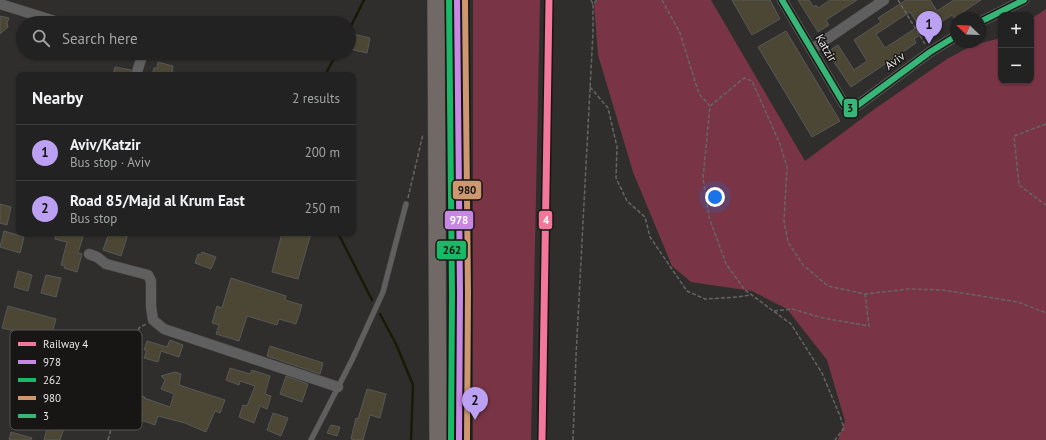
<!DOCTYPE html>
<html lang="en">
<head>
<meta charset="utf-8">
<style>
  body { margin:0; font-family:"PT Sans",sans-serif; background:#2f2f2f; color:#f1f3f6 }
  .controls { position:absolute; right:12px; top:12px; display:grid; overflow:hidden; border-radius:8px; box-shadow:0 1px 3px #0004 }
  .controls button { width:36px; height:36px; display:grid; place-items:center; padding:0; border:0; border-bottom:1px solid #403f40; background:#232222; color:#f1f3f6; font:20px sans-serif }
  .compass { position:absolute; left:950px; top:12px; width:36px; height:36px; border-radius:50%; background:#232222; box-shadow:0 1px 3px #0004; rotate:293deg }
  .you { position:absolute; left:715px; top:197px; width:14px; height:14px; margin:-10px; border:3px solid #fff; border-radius:50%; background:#1a73e8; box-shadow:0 0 0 6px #1a73e833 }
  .badge { display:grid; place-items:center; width:26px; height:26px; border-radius:50%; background:#bca0f2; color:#111; font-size:13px; font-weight:700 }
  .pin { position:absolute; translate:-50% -33px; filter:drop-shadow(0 1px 2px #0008) }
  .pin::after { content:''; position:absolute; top:21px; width:14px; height:12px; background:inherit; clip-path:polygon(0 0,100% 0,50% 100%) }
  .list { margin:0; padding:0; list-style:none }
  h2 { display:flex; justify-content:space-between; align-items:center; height:52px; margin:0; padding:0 16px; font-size:17px }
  h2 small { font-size:13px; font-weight:400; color:#a3a4a5 }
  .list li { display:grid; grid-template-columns:26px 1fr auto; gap:12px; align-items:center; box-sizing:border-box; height:56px; padding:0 16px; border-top:1px solid #403f40 }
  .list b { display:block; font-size:15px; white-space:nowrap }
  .list p { margin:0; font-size:13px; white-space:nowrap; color:#a3a4a5 }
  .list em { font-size:13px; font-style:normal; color:#a3a4a5 }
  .icon { flex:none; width:22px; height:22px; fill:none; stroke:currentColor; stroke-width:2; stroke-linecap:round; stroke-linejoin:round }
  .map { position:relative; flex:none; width:1046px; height:440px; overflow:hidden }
  .search { position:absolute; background:#232222; box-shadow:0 1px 3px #0004; left:16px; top:16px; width:340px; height:44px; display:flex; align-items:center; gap:10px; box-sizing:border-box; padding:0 14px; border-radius:22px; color:#a3a4a5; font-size:15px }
  .panel { position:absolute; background:#232222; box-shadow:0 1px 3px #0004; left:16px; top:72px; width:340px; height:164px; border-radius:8px }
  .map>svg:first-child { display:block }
</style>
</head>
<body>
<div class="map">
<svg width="1046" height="440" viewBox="0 0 1046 440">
  <rect width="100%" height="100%" fill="#2f2e2d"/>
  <g fill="#793546">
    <polygon points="473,0 540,0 531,440 473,440"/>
    <polygon points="598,0 711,0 805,161 876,108 947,59 973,45 1001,38 1001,81 1031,81 1031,19 1046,9 1046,440 838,440 845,421 827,360 787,309 752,291 691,282 672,266 633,172 598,55 594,4"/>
  </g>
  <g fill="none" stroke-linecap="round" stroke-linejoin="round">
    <g stroke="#1a1a04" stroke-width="2.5">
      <polyline points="349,30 364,0"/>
      <polyline points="325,75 337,53"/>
      <polyline points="338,233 372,300"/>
      <polyline points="380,314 396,344 413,385 411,440"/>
    </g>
  </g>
  <g fill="#4c4634" stroke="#585857" fill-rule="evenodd">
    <polygon points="732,0 770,0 780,19 752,35"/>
    <polygon points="798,0 809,0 814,7 816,5 818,8 830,0 857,0 826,20 829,25 818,32"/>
    <path d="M906,0H930L937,11L954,0H981L954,18L952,15L914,39L916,43L851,87L827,52L838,45L854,70L867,61L854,40L881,22L878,18ZM910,12L919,26L885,48L876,34Z"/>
    <polygon points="0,16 9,18 7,23 8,27 0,34"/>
    <polygon points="786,31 840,121 812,137 758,47"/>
    <polygon points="353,34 370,38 367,53 349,49"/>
    <polygon points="158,62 173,66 172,72 174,72 174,75 152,75 154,68 157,68"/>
    <polygon points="115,67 131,70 130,75 113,75"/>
    <polygon points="0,204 11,207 7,225 0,223"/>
    <polygon points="4,231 24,237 20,253 0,247"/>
    <polygon points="56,233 84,233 78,253 82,254 77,272 64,268 65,266 61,265 67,242 55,239"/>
    <polygon points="109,233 119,235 120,233 128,234 121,256 103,250"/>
    <polygon points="282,233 311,233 298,279 272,272"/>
    <polygon points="202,252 216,257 211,269 195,263 198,254 201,255"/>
    <polygon points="18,271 32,275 28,291 14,287"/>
    <polygon points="46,275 61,278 56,297 41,293"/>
    <polygon points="231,278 286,296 285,300 302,305 296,324 279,319 277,325 247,316 239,341 216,334 219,325 212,323 217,306 222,308"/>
    <polygon points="8,306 56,319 50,340 2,328"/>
    <polygon points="170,340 183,345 179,357 161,351 158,362 144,358 147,350 144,350 147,341 167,347"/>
    <polygon points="270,346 323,363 320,374 267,356"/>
    <polygon points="230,368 250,374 252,370 270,376 265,394 271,396 267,409 260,406 254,423 239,417 243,405 247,406 255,386 240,381 239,385 226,380"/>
    <polygon points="175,372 181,374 179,385 225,400 220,413 215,411 206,432 185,423 158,416 155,425 141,420 143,413 123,405 129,391 145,397 144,398 170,407 174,394 161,389 165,380 161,376"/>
    <polygon points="286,376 308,384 302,402 280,394"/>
    <polygon points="367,389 386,394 380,418 370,415 363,440 355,440 351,439 356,418 358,419"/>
    <polygon points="273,413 288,418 281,436 267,430"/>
    <polygon points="49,421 65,425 60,440 44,440"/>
    <polygon points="331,425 340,427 337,436 327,433"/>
    <polygon points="11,432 32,438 31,440 9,440"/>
  </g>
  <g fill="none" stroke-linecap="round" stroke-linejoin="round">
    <defs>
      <polyline id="service" points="311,440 352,360 383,292 406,204"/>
      <g id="minor">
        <polyline points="782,0 844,104 850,108 854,108 930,52 956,36"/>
        <polyline points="0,4 61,23"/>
        <polyline points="980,22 1024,0"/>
        <polyline points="812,49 884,0"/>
        <polyline points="136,75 143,53"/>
        <polyline points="89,254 97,257 106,264 148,275 151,281 151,306 153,320 164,329 338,387"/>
      </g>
      <g id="trunk">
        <polyline points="436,0 438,440"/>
        <polyline points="457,0 460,293 459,440"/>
      </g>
    </defs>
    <use href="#service" stroke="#4a4948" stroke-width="6"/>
    <use href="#minor" stroke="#4a4948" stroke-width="11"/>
    <use href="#trunk" stroke="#4a4948" stroke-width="18"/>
    <g stroke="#666565" stroke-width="1.5" stroke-dasharray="4 2" stroke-linecap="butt">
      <polyline points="591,0 593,4"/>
      <polyline points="662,0 680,33 699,94 710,106 703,178 709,217 726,264 745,290 791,324 822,373 840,416 844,428 835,440"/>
      <polyline points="898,0 925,44"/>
      <polyline points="590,87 608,108 617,147 616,178 627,201 645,217 650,237 687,291 705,299 738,297 750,295"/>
      <polyline points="710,106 744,78 752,81 780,144 787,167 784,221 788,242 803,265 828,286 865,294 909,289 943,290 1018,302 1046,313"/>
      <polyline points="1046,124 1014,136 1019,185 1046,205"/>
      <polyline points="408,198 423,134"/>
      <polyline points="774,311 792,309 823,318 869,326 865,294"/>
      <polyline points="108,440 139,328 146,324"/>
      <polyline points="573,440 576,356 593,32 593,4 597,0"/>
    </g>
    <use href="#service" stroke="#605f5f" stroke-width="5"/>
    <use href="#minor" stroke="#605f5f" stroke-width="10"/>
    <use href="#trunk" stroke="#706966" stroke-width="17"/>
    <defs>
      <polyline id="bus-1" points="457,0 460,293 459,440"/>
      <polyline id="bus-2" points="449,0 452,293 451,440"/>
      <polyline id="bus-3" points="465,0 468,293 467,440"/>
      <g id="bus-4">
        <polyline points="782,0 844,104 850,108 854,108 930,52 956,36"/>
        <polyline points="980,22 1024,0"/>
      </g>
    </defs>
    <use href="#bus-1" stroke="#171615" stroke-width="9"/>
    <use href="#bus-2" stroke="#171615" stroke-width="9"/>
    <use href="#bus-3" stroke="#171615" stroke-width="9"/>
    <use href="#bus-4" stroke="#171615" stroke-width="9"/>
    <use href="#bus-1" stroke="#c787e3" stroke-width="6"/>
    <use href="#bus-2" stroke="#1ab867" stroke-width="6"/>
    <use href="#bus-3" stroke="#cd976f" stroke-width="6"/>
    <use href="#bus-4" stroke="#38b677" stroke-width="6"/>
    <defs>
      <polyline id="rail-1" points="542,440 549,0"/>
    </defs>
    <use href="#rail-1" stroke="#171615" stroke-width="10"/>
    <use href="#rail-1" stroke="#f3769b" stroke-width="7"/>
  </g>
  <g text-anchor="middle" stroke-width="3" stroke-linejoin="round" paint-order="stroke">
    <g font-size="12" fill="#e9e7e6" stroke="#171615">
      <text transform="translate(826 48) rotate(60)" y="4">Katzir</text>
      <text transform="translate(895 61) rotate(-36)" y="4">Aviv</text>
    </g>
  </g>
  <rect x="10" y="330" width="132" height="100" rx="6" fill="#171615" stroke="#565554" stroke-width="1"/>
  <rect x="18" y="342" width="18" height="4" fill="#f3769b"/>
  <rect x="18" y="360" width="18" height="4" fill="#c787e3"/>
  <rect x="18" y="378" width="18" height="4" fill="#1ab867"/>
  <rect x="18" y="396" width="18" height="4" fill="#cd976f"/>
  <rect x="18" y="414" width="18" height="4" fill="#38b677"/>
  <g font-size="11" fill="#e9e7e6">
    <text x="43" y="348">Railway 4</text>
    <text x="43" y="366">978</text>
    <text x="43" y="384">262</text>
    <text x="43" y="402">980</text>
    <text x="43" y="420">3</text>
  </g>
  <g stroke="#171615" stroke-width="1.5">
    <rect x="843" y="98" width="15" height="20" rx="4" fill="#38b677"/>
    <rect x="452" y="180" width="30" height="20" rx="4" fill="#cd976f"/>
    <rect x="444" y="210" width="30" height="20" rx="4" fill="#c787e3"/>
    <rect x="538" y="210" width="15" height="20" rx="4" fill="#f3769b"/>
    <rect x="436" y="240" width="31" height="20" rx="4" fill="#1ab867"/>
  </g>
  <g font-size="11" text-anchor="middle" font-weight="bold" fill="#fff">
    <text x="459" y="224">978</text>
    <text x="546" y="224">4</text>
  </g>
  <g font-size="11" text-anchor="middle" font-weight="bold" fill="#111">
    <text x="850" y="112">3</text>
    <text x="467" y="194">980</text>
    <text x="452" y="254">262</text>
  </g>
</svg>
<div class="controls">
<button>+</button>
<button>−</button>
</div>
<svg class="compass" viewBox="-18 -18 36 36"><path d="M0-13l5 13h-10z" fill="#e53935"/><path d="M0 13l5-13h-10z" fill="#a3a4a5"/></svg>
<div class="you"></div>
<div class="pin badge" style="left:929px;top:44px">1</div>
<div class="pin badge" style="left:475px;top:420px">2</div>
<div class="search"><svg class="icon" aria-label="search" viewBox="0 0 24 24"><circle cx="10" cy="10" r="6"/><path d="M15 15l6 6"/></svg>Search here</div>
<section class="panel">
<h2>Nearby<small>2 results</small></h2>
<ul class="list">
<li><span class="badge">1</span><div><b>Aviv/Katzir</b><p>Bus stop · Aviv</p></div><em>200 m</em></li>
<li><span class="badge">2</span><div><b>Road 85/Majd al Krum East</b><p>Bus stop</p></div><em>250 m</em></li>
</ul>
</section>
</div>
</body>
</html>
